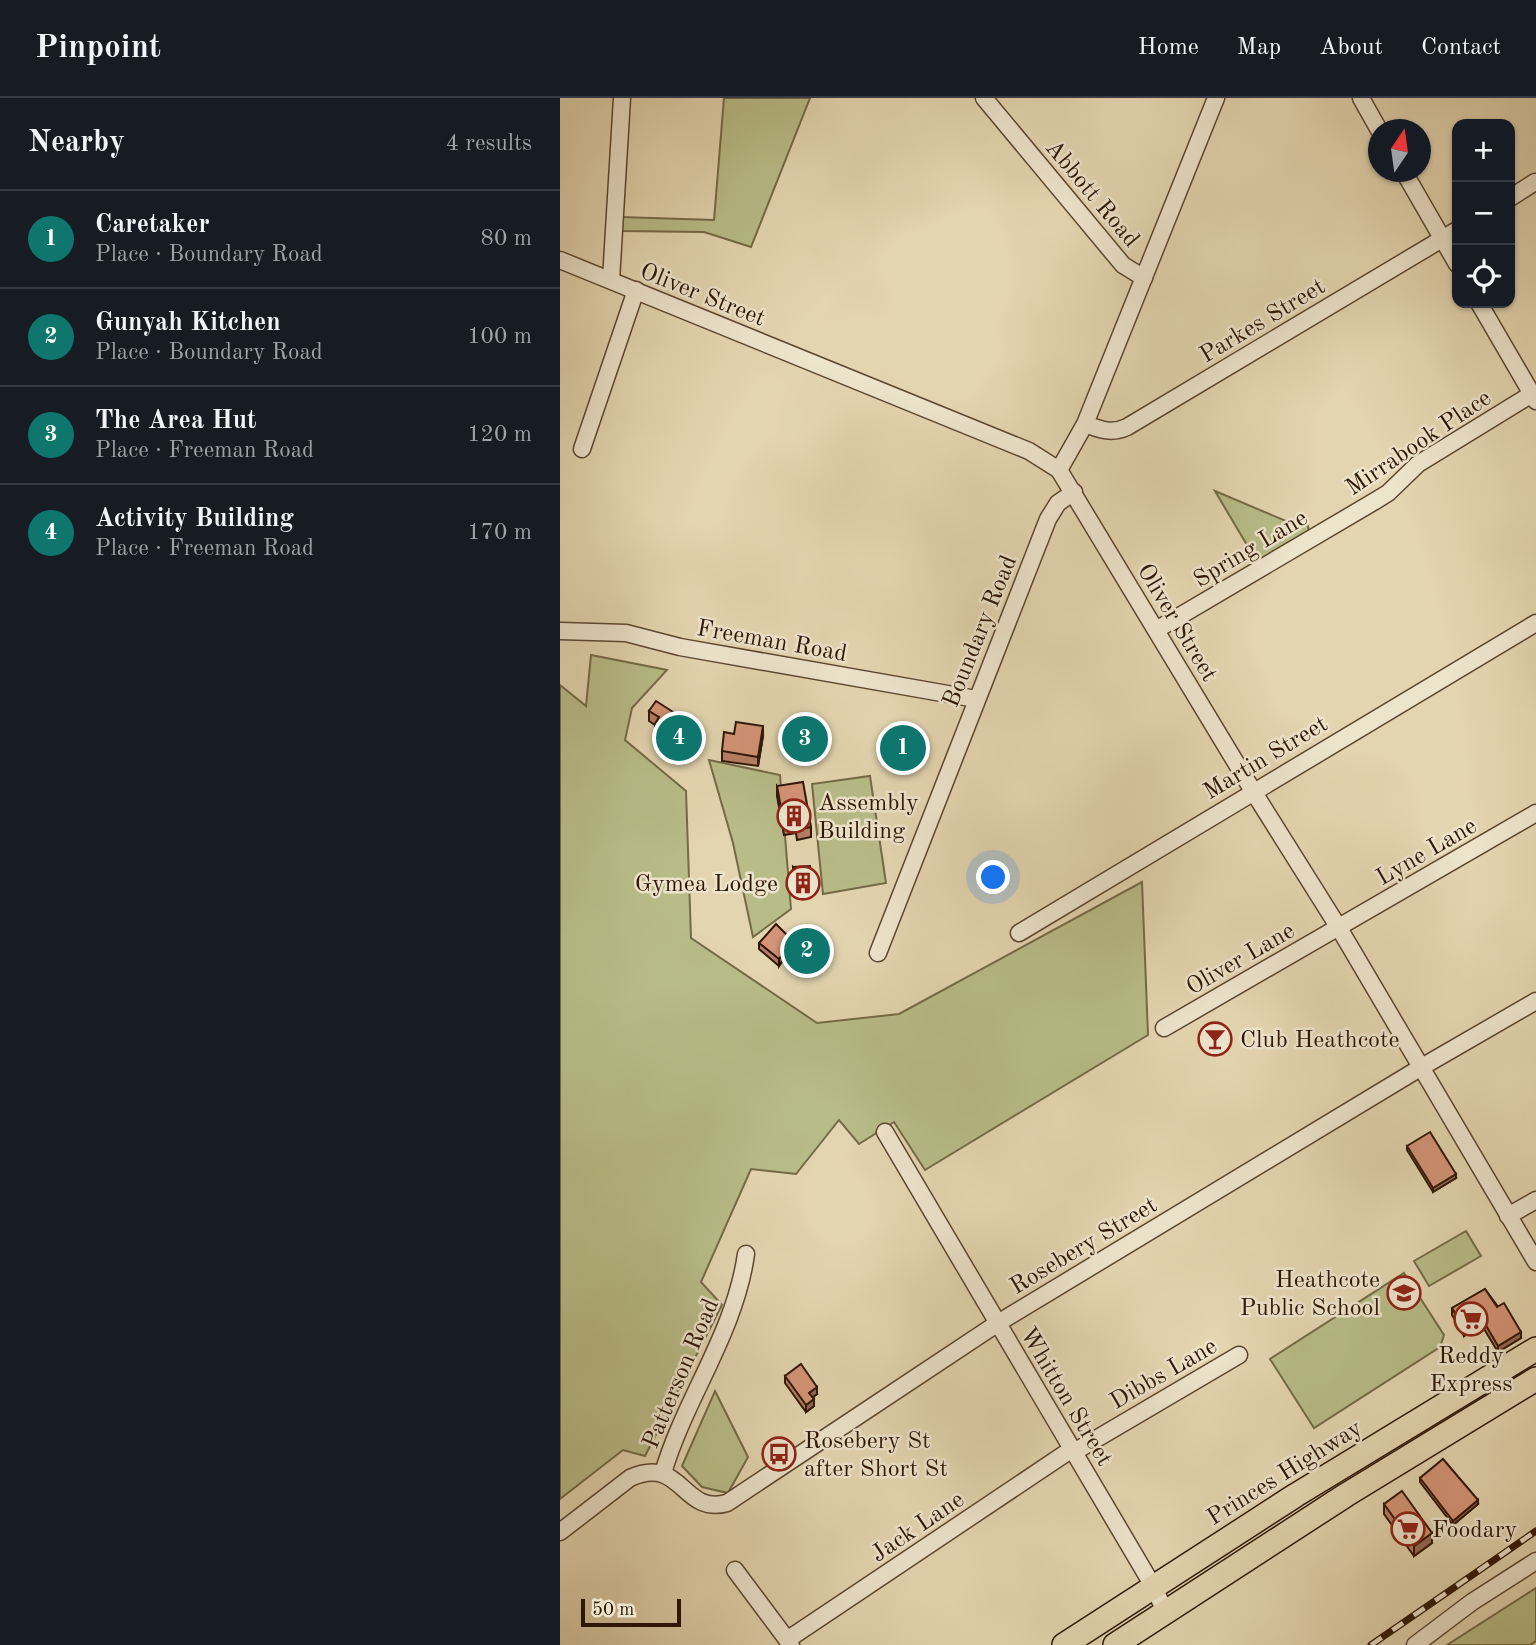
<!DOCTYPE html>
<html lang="en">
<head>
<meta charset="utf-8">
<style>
  body { margin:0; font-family:"Old Standard TT",serif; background:#242831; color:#f1f3f6 }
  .controls { position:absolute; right:21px; top:21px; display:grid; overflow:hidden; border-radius:14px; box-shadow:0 2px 5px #0004 }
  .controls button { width:63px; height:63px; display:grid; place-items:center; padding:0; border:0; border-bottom:2px solid #363941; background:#171b24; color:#f1f3f6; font:35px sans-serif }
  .compass { position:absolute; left:808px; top:21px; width:63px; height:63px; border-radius:50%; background:#171b24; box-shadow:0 2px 5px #0004; rotate:13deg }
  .scale { position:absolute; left:21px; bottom:18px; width:100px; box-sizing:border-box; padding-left:7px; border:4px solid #2f1706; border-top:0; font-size:19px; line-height:24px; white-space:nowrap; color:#2f1706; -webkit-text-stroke:5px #ede4cc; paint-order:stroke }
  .you { position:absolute; left:434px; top:780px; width:24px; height:24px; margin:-18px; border:5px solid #fff; border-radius:50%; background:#1a73e8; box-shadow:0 0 0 10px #1a73e833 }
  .badge { display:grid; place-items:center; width:46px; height:46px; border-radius:50%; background:#0f766e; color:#fff; font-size:23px; font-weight:700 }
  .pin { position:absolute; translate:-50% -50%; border:4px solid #fff; box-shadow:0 2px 7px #0006 }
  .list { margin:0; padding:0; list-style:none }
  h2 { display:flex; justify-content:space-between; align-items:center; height:91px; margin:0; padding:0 28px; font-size:30px }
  h2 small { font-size:23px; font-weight:400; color:#9ea1a6 }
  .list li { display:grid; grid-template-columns:46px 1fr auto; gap:21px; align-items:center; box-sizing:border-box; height:98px; padding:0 28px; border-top:2px solid #363941 }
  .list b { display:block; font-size:26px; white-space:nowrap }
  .list p { margin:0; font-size:23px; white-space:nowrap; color:#9ea1a6 }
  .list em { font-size:23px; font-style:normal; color:#9ea1a6 }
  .icon { flex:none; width:38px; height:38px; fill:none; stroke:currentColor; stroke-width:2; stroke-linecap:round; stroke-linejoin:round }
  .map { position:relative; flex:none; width:976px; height:1547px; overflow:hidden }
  header { display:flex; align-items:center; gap:42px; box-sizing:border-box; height:98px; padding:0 35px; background:#171b24; border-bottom:2px solid #363941 }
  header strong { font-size:33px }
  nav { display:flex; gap:38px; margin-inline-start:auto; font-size:24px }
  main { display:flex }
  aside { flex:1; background:#171b24 }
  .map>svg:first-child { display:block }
</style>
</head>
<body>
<header>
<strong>Pinpoint</strong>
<nav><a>Home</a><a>Map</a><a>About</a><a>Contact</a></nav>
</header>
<main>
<aside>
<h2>Nearby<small>4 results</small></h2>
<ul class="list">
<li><span class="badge">1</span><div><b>Caretaker</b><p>Place · Boundary Road</p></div><em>80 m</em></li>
<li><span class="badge">2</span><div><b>Gunyah Kitchen</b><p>Place · Boundary Road</p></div><em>100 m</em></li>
<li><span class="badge">3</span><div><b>The Area Hut</b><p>Place · Freeman Road</p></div><em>120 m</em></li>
<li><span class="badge">4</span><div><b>Activity Building</b><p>Place · Freeman Road</p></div><em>170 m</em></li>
</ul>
</aside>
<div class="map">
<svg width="976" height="1547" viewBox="0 0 976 1547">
  <rect width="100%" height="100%" fill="#e3d5b0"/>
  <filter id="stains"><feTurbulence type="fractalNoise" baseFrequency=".00286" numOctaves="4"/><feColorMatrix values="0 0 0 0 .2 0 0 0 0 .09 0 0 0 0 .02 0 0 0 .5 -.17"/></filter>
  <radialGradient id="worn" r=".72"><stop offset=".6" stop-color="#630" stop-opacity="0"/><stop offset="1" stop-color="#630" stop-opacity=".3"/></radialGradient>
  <g fill="#b8bc88" stroke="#746a47" stroke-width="2">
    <polygon points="164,0 250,0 191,149 144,134 60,133 61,119 154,122"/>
    <polygon points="655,393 733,426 748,428 749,435 697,464"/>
    <polygon points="31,557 107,572 72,610 65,642 126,693 131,840 257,925 339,916 582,784 588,937 365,1072 334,1024 299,1046 279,1022 236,1076 191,1071 141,1184 162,1207 85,1358 63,1352 0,1401 0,587 26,608"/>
    <polygon points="149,662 220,677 231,811 193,839 173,745"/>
    <polygon points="310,678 326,785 263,796 252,686"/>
    <polygon points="906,1133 921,1158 869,1188 854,1163"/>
    <polygon points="844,1175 884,1237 880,1249 754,1330 710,1261"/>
    <polygon points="155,1293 188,1359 168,1395 142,1389 122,1368"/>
    <polygon points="976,1490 976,1543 970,1547 887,1547"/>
  </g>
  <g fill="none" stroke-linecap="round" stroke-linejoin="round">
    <defs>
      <g id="minor">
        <polyline points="424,0 563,167 584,180"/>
        <polyline points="801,0 819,32"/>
        <polyline points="844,74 897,166"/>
        <polyline points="950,100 975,84"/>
        <polyline points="0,162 469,353 499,372 693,693 779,830 976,1164"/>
        <polyline points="51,182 62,0"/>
        <polyline points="919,205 976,303"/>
        <path d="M525,326C541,332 552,336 567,329L897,132"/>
        <polyline points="22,351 76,192"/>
        <polyline points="499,372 525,326 656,0"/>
        <polyline points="596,532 815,403 828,395 858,366 972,296"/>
        <polyline points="0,533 66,535 120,549 416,601"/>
        <polyline points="459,835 976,525"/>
        <polyline points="318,855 488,421 498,405 514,394"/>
        <polyline points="604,930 976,715"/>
        <polyline points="325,1034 593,1488 605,1513"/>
        <polyline points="948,1118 976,1102"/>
        <polyline points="514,1354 679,1257"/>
        <path d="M103,1375C125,1300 175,1235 186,1156"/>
        <path d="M0,1434L70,1380C122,1356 122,1418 167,1405L438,1225L860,970L976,903"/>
        <polyline points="175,1472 231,1547"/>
        <polyline points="227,1542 512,1351"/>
        <polyline points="855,1547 912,1504 976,1463"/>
      </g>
      <g id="highway">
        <polyline points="504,1547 736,1397 976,1251"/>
        <polyline points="555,1547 786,1397 976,1281"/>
      </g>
    </defs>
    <use href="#minor" stroke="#5c4630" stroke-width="19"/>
    <use href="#highway" stroke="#2f1706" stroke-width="26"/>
    <use href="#minor" stroke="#ede4cc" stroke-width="16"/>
    <use href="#highway" stroke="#e3d5b0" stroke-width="23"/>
    <defs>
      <polyline id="rail" points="811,1547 976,1433"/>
    </defs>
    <use href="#rail" stroke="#2f1706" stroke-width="7"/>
    <use href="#rail" stroke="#ede4cc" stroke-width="4.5" stroke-dasharray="13" stroke-linecap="butt"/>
  </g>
  <g fill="#b67f66" stroke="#2f1706" stroke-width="2">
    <polygon points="89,613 144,644 133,660 95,636 95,627 89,623"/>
    <polygon points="234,630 256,646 241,654 234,637"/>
    <polygon points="174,636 203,638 198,668 162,663 162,653"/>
    <polygon points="358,645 350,664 329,656 329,650"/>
    <polygon points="217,688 251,729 251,739 237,742 236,735 224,737 217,698"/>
    <polygon points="233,769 252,788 252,795 235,796"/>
    <polygon points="234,844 262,846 258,866 225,859 219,868 199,851 199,845"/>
    <polygon points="847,1048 896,1080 873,1094 847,1052"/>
    <polygon points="925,1191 961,1240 938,1254 921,1226 904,1238 892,1217 892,1210"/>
    <polygon points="225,1278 257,1296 253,1299 254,1308 246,1314 225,1285"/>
    <polygon points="860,1380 918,1406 893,1427 860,1384"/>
    <polygon points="824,1406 872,1445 854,1458 824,1416"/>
  </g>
  <g fill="#946853" stroke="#2f1706" stroke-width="2">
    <polygon points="203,628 203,638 198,668 198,659"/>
    <polygon points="144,634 144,644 133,660 133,650"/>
    <polygon points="358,638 358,645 350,664 350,658"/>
    <polygon points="256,639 256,646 241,654 241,648"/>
    <polygon points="262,839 262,846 258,866 258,859"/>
    <polygon points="225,852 225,859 219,868 219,861"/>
    <polygon points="896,1076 896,1080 873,1094 873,1090"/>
    <polygon points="921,1219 921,1226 904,1238 904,1231"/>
    <polygon points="961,1234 961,1240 938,1254 938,1248"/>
    <polygon points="257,1289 257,1296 249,1302 249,1295"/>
    <polygon points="254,1301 254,1308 246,1314 246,1307"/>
    <polygon points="918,1402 918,1406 893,1427 893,1423"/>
    <polygon points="872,1435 872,1445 854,1458 854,1448"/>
  </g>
  <g fill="#d49477" stroke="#2f1706" stroke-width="2">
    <polygon points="96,603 144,634 133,650 95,626 99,619 89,613"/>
    <polygon points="248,621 256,639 241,648 234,630"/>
    <polygon points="176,624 203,628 198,659 162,653 164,634 174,636"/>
    <polygon points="336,630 358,638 350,658 329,650"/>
    <polygon points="243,684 251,729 237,732 236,725 224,727 217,688"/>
    <polygon points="250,768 252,788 235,790 233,769"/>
    <polygon points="216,826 234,844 236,834 262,839 258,859 225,852 219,861 199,845"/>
    <polygon points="870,1034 896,1076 873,1090 847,1048"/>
    <polygon points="925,1191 937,1209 944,1205 961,1234 938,1248 921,1219 904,1231 892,1210"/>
    <polygon points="241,1266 257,1289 249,1295 254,1301 246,1307 225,1278"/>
    <polygon points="883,1361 918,1402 893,1423 860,1380"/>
    <polygon points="842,1393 872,1435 854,1448 824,1406"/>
  </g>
  <defs>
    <symbol id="building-ring" viewBox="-11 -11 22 22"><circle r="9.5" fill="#ede4cc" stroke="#8f2418" stroke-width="1.5"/><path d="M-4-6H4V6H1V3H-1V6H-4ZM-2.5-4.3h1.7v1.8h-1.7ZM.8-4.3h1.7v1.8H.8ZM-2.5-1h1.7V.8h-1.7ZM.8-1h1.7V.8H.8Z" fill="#8f2418"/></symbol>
    <symbol id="bar-ring" viewBox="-11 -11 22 22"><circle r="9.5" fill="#ede4cc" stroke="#8f2418" stroke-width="1.5"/><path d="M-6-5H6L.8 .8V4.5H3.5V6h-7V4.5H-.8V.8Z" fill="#8f2418"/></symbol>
    <symbol id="school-ring" viewBox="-11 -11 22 22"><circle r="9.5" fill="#ede4cc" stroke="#8f2418" stroke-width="1.5"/><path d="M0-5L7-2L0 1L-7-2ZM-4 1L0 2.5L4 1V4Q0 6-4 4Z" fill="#8f2418"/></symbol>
    <symbol id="supermarket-ring" viewBox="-11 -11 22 22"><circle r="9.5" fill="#ede4cc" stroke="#8f2418" stroke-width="1.5"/><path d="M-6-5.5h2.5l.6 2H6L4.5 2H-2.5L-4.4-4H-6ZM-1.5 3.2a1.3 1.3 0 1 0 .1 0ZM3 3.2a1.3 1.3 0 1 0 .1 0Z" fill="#8f2418"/></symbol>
    <symbol id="bus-ring" viewBox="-11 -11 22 22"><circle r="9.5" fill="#ede4cc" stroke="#8f2418" stroke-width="1.5"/><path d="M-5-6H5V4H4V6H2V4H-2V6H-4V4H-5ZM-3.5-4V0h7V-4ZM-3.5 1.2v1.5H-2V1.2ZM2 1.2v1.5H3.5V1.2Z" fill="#8f2418"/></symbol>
  </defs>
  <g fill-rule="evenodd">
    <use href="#building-ring" x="215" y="699" width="38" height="38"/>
    <use href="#building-ring" x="224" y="766" width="38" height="38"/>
    <use href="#bar-ring" x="636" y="922" width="38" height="38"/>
    <use href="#school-ring" x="825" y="1176" width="38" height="38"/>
    <use href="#supermarket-ring" x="892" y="1202" width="38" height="38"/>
    <use href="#bus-ring" x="200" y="1337" width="38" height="38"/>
    <use href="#supermarket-ring" x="829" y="1412" width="38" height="38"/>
  </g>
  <g text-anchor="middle" stroke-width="5" stroke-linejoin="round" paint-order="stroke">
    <g font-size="24" fill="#2f1706" stroke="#ede4cc">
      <text transform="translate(533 95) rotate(50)" y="8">Abbott Road</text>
      <text transform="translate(143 196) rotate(22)" y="8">Oliver Street</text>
      <text transform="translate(702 222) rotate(-31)" y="8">Parkes Street</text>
      <text transform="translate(858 344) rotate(-34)" y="8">Mirrabook Place</text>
      <text transform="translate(690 450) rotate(-31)" y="8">Spring Lane</text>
      <text transform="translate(618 524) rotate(59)" y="8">Oliver Street</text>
      <text transform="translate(419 533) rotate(-68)" y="8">Boundary Road</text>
      <text transform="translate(212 542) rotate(10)" y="8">Freeman Road</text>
      <text transform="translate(705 659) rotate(-31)" y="8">Martin Street</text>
      <text transform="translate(866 753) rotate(-30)" y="8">Lyne Lane</text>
      <text transform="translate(680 860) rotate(-30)" y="8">Oliver Lane</text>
      <text transform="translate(523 1147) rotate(-31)" y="8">Rosebery Street</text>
      <text transform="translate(120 1275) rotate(-67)" y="8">Patterson Road</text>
      <text transform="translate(603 1275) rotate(-30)" y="8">Dibbs Lane</text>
      <text transform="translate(507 1298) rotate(59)" y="8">Whitton Street</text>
      <text transform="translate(724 1374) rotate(-32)" y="8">Princes Highway</text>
      <text transform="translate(357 1428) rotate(-34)" y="8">Jack Lane</text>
    </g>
    <g font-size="24" fill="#2f1706" stroke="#ede4cc" text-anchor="start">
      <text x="258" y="712">Assembly<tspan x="258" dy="28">Building</tspan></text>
      <text x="218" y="793" text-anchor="end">Gymea Lodge</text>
      <text x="680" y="949">Club Heathcote</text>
      <text x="820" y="1189" text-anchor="end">Heathcote<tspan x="820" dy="28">Public School</tspan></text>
      <text x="911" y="1265" text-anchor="middle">Reddy<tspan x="911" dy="28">Express</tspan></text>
      <text x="244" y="1350">Rosebery St<tspan x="244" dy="28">after Short St</tspan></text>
      <text x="872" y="1439">Foodary</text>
    </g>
  </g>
  <rect width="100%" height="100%" filter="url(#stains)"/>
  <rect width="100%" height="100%" fill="url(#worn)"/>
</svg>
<div class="controls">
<button>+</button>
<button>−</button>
<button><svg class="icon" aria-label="locate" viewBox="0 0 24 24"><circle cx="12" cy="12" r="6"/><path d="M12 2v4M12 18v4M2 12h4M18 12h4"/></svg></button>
</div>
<svg class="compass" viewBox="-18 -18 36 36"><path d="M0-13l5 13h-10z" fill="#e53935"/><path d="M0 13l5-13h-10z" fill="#9ea1a6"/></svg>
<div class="scale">50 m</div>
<div class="you"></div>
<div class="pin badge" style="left:343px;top:650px">1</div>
<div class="pin badge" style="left:247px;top:853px">2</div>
<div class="pin badge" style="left:245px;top:641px">3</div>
<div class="pin badge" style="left:119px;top:640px">4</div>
</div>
</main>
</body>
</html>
